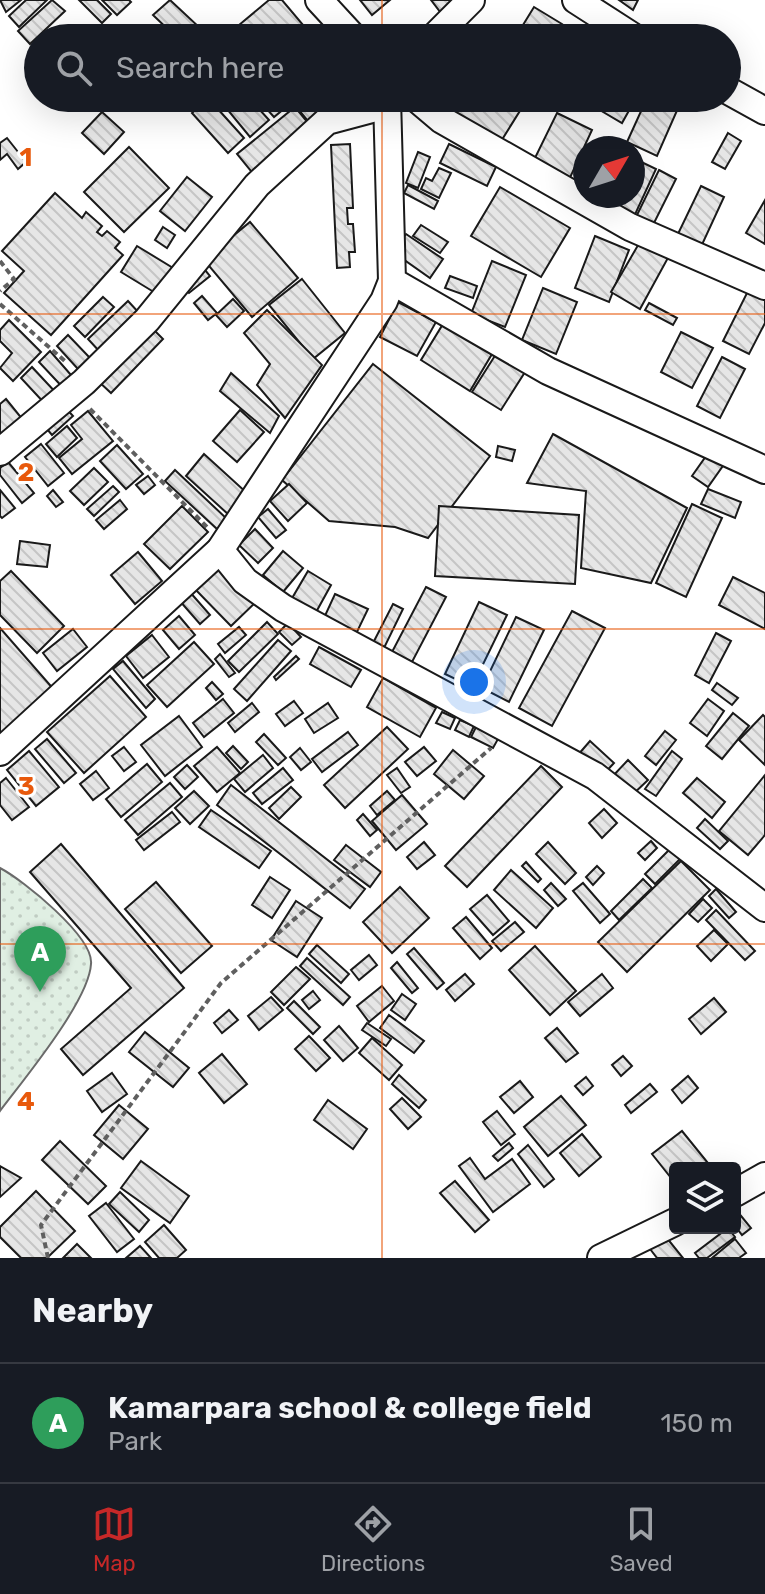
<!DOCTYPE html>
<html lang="en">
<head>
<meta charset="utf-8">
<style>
  body { margin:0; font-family:Rubik,sans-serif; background:#242831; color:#f1f3f6 }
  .controls { position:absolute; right:24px; bottom:24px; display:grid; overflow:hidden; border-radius:8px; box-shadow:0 8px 32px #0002 }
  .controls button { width:72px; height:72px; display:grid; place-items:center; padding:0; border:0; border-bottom:2px solid #363941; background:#171b24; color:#f1f3f6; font:40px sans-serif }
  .compass { position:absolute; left:573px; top:136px; width:72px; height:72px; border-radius:50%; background:#171b24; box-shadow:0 8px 32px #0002; rotate:51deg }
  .you { position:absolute; left:474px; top:682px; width:28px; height:28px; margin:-20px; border:6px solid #fff; border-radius:50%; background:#1a73e8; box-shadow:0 0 0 12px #1a73e833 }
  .badge { display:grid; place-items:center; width:52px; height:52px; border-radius:50%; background:#c62828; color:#fff; font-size:26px; font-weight:700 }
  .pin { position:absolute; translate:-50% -66px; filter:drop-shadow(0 2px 4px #0008) }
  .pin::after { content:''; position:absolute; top:42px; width:28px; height:24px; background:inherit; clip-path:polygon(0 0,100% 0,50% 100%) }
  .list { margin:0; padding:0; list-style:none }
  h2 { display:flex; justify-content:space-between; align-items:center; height:104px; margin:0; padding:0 32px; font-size:34px }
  h2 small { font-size:26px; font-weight:400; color:#9ea1a6 }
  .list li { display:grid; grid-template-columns:52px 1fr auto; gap:24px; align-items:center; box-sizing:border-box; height:120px; padding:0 32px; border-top:2px solid #363941 }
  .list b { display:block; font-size:30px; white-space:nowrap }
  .list p { margin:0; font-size:26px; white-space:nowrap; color:#9ea1a6 }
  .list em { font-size:26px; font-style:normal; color:#9ea1a6 }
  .icon { flex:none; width:44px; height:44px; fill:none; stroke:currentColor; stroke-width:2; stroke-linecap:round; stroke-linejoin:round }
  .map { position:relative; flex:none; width:765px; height:1258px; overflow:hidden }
  .search { position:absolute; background:#171b24; box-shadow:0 8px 32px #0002; left:24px; right:24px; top:24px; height:88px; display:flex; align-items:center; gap:20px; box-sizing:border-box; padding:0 28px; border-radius:44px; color:#9ea1a6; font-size:30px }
  .sheet { height:224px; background:#171b24 }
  nav { display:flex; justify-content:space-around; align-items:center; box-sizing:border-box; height:112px; border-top:2px solid #363941; background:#171b24; font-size:22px; color:#9ea1a6 }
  nav a { display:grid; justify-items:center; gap:4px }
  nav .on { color:#c62828 }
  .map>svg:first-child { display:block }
</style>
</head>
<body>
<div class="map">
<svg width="765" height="1258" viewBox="0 0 765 1258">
  <defs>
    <pattern id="grass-dots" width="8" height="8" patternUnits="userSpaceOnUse" patternTransform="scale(2)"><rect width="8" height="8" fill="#e0efe3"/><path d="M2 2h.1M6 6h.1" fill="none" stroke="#c0ccc2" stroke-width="1.8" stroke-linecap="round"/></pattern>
    <pattern id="building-back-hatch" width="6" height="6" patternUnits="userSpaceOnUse" patternTransform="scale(2)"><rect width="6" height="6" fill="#e6e6e6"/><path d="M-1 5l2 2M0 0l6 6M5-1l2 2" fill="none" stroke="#c5c5c5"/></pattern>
  </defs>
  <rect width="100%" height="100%" fill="#fff"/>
  <path fill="url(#grass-dots)" stroke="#6a6a6a" stroke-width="2" d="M0,868C23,880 94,937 91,964C89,1001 24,1079 0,1111Z"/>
  <g fill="url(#building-back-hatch)" stroke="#1a1a1a" stroke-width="2">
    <polygon points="0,0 21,0 6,12"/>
    <polygon points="26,0 47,0 19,27 9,16"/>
    <polygon points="52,0 65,11 30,44 18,31"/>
    <polygon points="79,0 97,0 111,14 102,23"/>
    <polygon points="102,0 129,0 131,2 117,15"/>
    <polygon points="170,0 201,29 192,38 177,38 153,15"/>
    <polygon points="269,0 282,0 314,38 240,38 233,30"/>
    <polygon points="360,0 390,0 372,15"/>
    <polygon points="431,0 458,0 441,13"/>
    <polygon points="619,0 638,0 633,10"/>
    <polygon points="534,7 562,24 554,38 515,38"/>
    <polygon points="220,28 229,38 208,38"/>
    <polygon points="208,98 244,138 228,153 192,113"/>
    <polygon points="218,98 249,98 269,120 250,137"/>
    <polygon points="257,98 287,98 291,103 274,117"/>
    <polygon points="289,98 347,98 312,126"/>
    <polygon points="421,98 528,98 498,146"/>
    <polygon points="604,98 636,98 622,123 598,109"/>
    <polygon points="647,98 662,98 679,106 657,156 627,142"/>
    <polygon points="295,107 309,124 269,157 282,174 265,188 237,154"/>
    <polygon points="102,112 124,132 104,154 82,133"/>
    <polygon points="557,113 592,130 568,182 532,164"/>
    <polygon points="728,133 741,141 725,169 712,162"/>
    <polygon points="7,138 26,162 18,169 7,154 0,160 0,143"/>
    <polygon points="350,144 353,208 347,208 348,224 353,224 355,252 349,252 350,267 337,268 331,145"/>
    <polygon points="449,144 496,167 487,186 440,163"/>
    <polygon points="129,147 169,188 124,232 84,192"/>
    <polygon points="418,152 430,157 418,188 406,183"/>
    <polygon points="633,158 656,169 632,221 606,209 612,196 633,196"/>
    <polygon points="585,163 585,194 573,187"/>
    <polygon points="439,168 451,173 439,198 421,189 426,178 432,181"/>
    <polygon points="659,170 676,179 652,227 635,219"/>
    <polygon points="187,177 212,197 185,231 160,211"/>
    <polygon points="408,185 438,201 434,209 404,193"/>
    <polygon points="701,186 724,197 700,249 676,238"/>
    <polygon points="500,187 570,228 541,277 471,236"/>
    <polygon points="55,193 82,218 86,212 102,226 97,232 102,236 107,231 120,242 115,248 123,255 51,335 4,293 24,271 2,251"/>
    <polygon points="765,200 765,244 746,233"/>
    <polygon points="250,222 298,278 252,317 204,260"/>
    <polygon points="421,225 448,242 440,253 413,236"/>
    <polygon points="163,227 175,235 167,248 155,240"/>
    <polygon points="406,234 443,259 430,278 393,252"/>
    <polygon points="595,236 629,250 609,302 575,288"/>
    <polygon points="641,240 669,256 640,309 611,292"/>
    <polygon points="137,246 178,271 162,297 121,272"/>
    <polygon points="492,261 526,275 505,327 471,314"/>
    <polygon points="201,265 210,276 189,293 180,283"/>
    <polygon points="450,276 477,286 473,298 445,288"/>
    <polygon points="302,279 345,333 313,359 269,305"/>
    <polygon points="543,288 577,302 556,354 522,340"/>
    <polygon points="749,289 765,297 765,323 749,354 723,341"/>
    <polygon points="202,296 217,313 208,320 194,303"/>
    <polygon points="103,297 114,307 85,337 74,326"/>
    <polygon points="233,299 244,311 227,327 216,315"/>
    <polygon points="128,301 140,314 100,352 88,339"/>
    <polygon points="398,302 436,322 417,356 380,337"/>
    <polygon points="649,303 677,318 673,325 645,310"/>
    <polygon points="267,310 322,365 285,418 257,385 270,364 244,333"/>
    <polygon points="9,320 41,352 13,381 0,368 12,353 0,341 0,330"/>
    <polygon points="443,324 492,354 470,391 421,360"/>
    <polygon points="150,326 163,339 111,393 97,380"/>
    <polygon points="681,332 713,348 692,388 661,372"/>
    <polygon points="68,335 90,358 78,369 57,346"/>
    <polygon points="50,351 78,383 68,393 39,362"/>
    <polygon points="496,354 525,372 501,410 472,392"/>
    <polygon points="722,357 745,369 720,418 697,406"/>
    <polygon points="373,364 490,456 428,538 395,527 329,521 282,480"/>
    <polygon points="32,367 59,396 48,407 21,378"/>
    <polygon points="231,373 279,416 270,433 220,391"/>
    <polygon points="6,399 28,426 8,442 0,432 0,404"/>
    <polygon points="62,404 73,416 52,435 42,423"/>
    <polygon points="240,410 264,432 237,462 213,441"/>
    <polygon points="88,411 113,441 72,474 59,458 82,439 71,425"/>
    <polygon points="67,426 77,438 57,457 46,444"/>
    <polygon points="553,434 687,508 651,583 581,568 586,491 527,483"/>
    <polygon points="716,442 732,453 708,487 692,476"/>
    <polygon points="41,444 64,473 48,486 25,457"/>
    <polygon points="117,445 143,474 126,489 100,461"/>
    <polygon points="498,446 515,450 512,461 496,457"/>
    <polygon points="204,454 248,494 229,515 186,476"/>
    <polygon points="8,462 34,493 22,503 0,475 0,468"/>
    <polygon points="94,468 108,482 84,505 70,491"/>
    <polygon points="175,470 227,519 217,529 165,481"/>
    <polygon points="148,476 155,485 144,494 136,485"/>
    <polygon points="289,484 307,503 288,521 270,501"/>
    <polygon points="113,486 119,492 94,516 87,509"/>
    <polygon points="708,489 741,502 735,518 701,504"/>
    <polygon points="0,490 15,508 2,518 0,516"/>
    <polygon points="53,490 63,502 56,507 47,496"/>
    <polygon points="120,500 127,509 104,529 96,520"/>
    <polygon points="692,504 722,518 686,597 656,583"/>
    <polygon points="182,506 208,532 170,569 144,544"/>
    <polygon points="439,506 579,515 575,584 435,576"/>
    <polygon points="268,509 286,530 276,538 258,517"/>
    <polygon points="255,529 273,548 258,563 239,545"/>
    <polygon points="20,541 50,545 47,567 17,564"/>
    <polygon points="283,551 303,568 283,592 263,575"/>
    <polygon points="138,552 162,581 135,604 111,575"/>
    <polygon points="220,562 257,601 231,626 193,587"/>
    <polygon points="11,571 64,626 37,653 0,615 0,581"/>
    <polygon points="308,571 331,585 315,614 291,600"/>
    <polygon points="733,577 765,593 765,629 719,605"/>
    <polygon points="426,587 446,597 412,662 392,652"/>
    <polygon points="189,591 210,615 200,624 179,600"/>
    <polygon points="335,594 368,609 355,636 323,620"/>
    <polygon points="479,602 507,615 472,687 445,674"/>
    <polygon points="393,604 403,609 384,648 373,643"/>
    <polygon points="572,611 605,628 552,726 519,708"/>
    <polygon points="179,616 195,635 179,649 163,630"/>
    <polygon points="516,617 544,630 509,702 482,688"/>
    <polygon points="267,622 278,634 239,672 228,661"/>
    <polygon points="288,623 301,637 292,645 279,632"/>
    <polygon points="239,627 246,635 225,653 218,644"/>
    <polygon points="0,628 56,692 4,738 0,733"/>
    <polygon points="73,629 87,647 57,671 43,653"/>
    <polygon points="716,633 731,641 709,683 695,675"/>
    <polygon points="152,635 169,657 143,678 126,656"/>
    <polygon points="278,640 291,651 247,701 234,689"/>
    <polygon points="194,642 214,664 167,707 147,685"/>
    <polygon points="319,647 361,670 351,687 310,664"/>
    <polygon points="220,654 235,673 229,677 215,659"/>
    <polygon points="296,656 299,659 276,680 274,677"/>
    <polygon points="123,661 155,699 146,708 113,669"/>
    <polygon points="110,676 146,717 84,773 47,732"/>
    <polygon points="383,678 436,708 420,737 367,707"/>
    <polygon points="212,682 223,694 216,700 206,688"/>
    <polygon points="717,683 738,698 732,705 712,690"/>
    <polygon points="223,699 234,713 204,737 193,723"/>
    <polygon points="708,699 724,711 707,736 690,723"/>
    <polygon points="294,701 303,713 285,726 276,714"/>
    <polygon points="252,703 259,712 235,732 228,723"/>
    <polygon points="328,703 338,718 314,733 305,719"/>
    <polygon points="442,712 455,718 450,729 436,723"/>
    <polygon points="733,713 749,726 722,759 706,746"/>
    <polygon points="763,715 765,717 765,765 739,740"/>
    <polygon points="179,716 202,747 165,776 141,745"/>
    <polygon points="460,720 474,726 469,737 455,730"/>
    <polygon points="387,727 408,749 345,808 324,785"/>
    <polygon points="476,727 498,739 493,748 471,737"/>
    <polygon points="665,731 676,740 656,765 645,756"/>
    <polygon points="348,732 358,745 322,772 312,759"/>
    <polygon points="264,734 286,758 278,765 256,742"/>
    <polygon points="47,739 76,773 64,783 35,749"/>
    <polygon points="590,741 614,763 601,777 577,756"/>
    <polygon points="233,746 248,762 241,769 226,753"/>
    <polygon points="124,747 136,762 124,771 112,756"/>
    <polygon points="217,747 240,773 217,792 194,766"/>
    <polygon points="424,747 436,761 417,776 405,762"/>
    <polygon points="300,748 311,762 301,770 290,757"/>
    <polygon points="453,750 484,776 464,799 434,774"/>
    <polygon points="29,751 59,787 36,806 7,770"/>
    <polygon points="672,751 682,759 656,796 645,789"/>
    <polygon points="263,755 273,768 245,792 234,779"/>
    <polygon points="628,760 648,780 630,797 611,778"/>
    <polygon points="147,764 162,782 121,817 106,799"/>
    <polygon points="187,765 198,777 185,789 174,777"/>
    <polygon points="541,766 562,787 467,887 445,866"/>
    <polygon points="283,768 293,780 262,804 253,793"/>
    <polygon points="397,768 410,787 401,793 387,775"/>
    <polygon points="96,771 109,788 93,800 80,784"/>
    <polygon points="765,775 765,835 748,855 719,831"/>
    <polygon points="6,778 29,807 12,820 0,805 0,783"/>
    <polygon points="697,778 725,802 712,818 683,793"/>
    <polygon points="170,783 182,797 138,835 125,820"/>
    <polygon points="231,785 365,889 350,908 217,805"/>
    <polygon points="291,787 301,797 279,819 269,808"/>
    <polygon points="194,791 209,806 190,824 175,808"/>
    <polygon points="387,791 395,800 377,815 370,806"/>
    <polygon points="402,795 427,824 396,850 372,821"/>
    <polygon points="604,809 617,823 602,838 589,823"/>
    <polygon points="211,810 271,851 259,868 199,827"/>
    <polygon points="172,812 180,822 144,850 136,840"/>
    <polygon points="363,814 377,830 370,836 357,820"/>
    <polygon points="705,819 728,841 720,849 697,828"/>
    <polygon points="651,841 657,848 645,860 638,853"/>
    <polygon points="424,842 435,855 417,869 407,857"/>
    <polygon points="548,842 576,873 565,884 536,854"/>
    <polygon points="61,844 184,988 83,1075 61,1049 131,988 30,872"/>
    <polygon points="346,845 381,872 370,887 334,860"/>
    <polygon points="671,848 681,858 655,884 645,874"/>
    <polygon points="681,861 710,890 627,972 598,942"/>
    <polygon points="526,862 541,879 538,882 522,866"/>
    <polygon points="597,866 604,873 593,885 586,877"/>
    <polygon points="511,870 553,908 536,928 494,890"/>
    <polygon points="270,877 290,890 272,918 252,905"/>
    <polygon points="643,879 652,888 619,920 611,911"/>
    <polygon points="156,882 212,946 181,973 125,909"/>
    <polygon points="551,883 566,899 558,906 544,890"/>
    <polygon points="583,883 610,914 600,923 573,891"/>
    <polygon points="400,887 429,918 392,953 363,922"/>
    <polygon points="716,889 736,912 729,918 709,896"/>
    <polygon points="487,895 509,921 493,935 470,909"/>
    <polygon points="703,899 712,908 698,922 689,914"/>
    <polygon points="296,901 322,918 297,957 271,940"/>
    <polygon points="716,910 755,951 745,960 706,920"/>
    <polygon points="466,917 492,948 480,959 453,928"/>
    <polygon points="515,922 524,932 501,951 492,941"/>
    <polygon points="714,930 728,944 711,961 697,946"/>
    <polygon points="317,945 349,974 341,983 309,954"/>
    <polygon points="535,946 576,991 550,1015 509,970"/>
    <polygon points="414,948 444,983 437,989 407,954"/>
    <polygon points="369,955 377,965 359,980 351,970"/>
    <polygon points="307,958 350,997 343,1005 300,966"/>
    <polygon points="397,962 418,988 412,993 391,968"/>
    <polygon points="296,967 310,979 284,1005 271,992"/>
    <polygon points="465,974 474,984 455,1001 446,990"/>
    <polygon points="602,974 613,988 580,1016 568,1002"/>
    <polygon points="382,986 394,1001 369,1022 357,1006"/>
    <polygon points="313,991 320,1000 309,1009 302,1000"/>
    <polygon points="402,994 416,1004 405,1020 391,1010"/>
    <polygon points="271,997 283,1010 259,1030 248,1016"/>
    <polygon points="714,998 726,1012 701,1034 689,1019"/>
    <polygon points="294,1001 320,1027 313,1034 287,1008"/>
    <polygon points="229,1010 238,1020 222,1033 214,1023"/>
    <polygon points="389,1015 424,1041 414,1053 380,1028"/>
    <polygon points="367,1023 391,1039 386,1046 362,1030"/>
    <polygon points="339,1026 358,1048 343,1061 324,1040"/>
    <polygon points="557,1028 578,1053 566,1062 545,1038"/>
    <polygon points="145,1032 189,1068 173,1087 129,1052"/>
    <polygon points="309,1036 330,1058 316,1071 295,1049"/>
    <polygon points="372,1038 402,1065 389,1080 359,1053"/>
    <polygon points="222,1054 247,1084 224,1103 199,1073"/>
    <polygon points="623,1056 632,1066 621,1076 612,1065"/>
    <polygon points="112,1073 127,1094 102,1112 87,1091"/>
    <polygon points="399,1075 426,1100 419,1108 392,1084"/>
    <polygon points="688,1076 698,1088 682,1103 672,1090"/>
    <polygon points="586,1077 593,1086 583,1095 575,1086"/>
    <polygon points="520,1081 533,1097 514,1113 500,1097"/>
    <polygon points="650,1084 657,1092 631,1113 625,1105"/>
    <polygon points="561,1096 586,1125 548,1156 524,1127"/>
    <polygon points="402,1098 421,1117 408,1129 390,1109"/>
    <polygon points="328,1100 367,1129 353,1149 314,1120"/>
    <polygon points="119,1105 148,1129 123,1159 94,1135"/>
    <polygon points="497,1111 515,1134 501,1145 483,1122"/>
    <polygon points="682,1131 712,1168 675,1168 675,1183 652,1154"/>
    <polygon points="582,1134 601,1157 579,1176 560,1153"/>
    <polygon points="60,1141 106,1186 88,1204 42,1160"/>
    <polygon points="509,1143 513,1148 498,1161 493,1156"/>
    <polygon points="528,1145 554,1179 544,1187 518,1154"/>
    <polygon points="470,1158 485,1179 512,1159 530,1184 493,1212 459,1166"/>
    <polygon points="141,1161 189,1196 170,1223 121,1188"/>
    <polygon points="0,1166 21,1178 0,1197"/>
    <polygon points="455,1181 489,1220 475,1232 440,1193"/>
    <polygon points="36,1191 75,1231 47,1258 21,1258 0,1237 0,1227"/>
    <polygon points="120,1192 149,1220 139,1232 109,1204"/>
    <polygon points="106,1203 134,1239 117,1252 89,1216"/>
    <polygon points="737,1211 751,1228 742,1235 735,1226"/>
    <polygon points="164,1225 186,1250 177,1258 159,1258 145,1242"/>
    <polygon points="728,1228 735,1237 707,1258 699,1258 695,1253"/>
    <polygon points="662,1232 683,1258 657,1258 647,1245"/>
    <polygon points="735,1239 746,1253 739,1258 712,1258"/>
    <polygon points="77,1244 91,1258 63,1258"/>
    <polygon points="140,1246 151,1258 126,1258"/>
  </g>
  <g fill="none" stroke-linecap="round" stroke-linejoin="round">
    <defs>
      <g id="minor">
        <polyline points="319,0 354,38"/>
        <polyline points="576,0 635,38"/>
        <polyline points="433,38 471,0"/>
        <polyline points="727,90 765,111"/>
        <polyline points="387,98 392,281 548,371 765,470"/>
        <polyline points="416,98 442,120 630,227 765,286"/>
        <polyline points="0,452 84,382 147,320 257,185 327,121 387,105"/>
        <polyline points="220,550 245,581 283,608 595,776 765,908"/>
        <polyline points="0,752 220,550 384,301 392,281"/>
        <polyline points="735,1193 765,1176"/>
        <polyline points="601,1258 675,1222"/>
      </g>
    </defs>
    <use href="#minor" stroke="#1a1a1a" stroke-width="30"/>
    <g stroke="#5f5f5f" stroke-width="4" stroke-dasharray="6 4" stroke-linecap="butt">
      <polyline points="0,261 14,279 0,291"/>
      <polyline points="0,304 67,363"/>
      <polyline points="90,409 208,528"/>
      <polyline points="48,1258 41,1225 221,983 491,748"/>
    </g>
    <use href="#minor" stroke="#fff" stroke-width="26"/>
  </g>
  <path fill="none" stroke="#e8590c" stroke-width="2" stroke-opacity="0.55" d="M382,0V38M382,98V1258M0,314H765M0,629H765M0,944H765"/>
  <g font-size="26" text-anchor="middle" font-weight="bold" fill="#e8590c" stroke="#fff" stroke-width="6" stroke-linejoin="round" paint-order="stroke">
    <text x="26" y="166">1</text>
    <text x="26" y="481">2</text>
    <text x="26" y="795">3</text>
    <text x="26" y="1110">4</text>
  </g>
</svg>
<div class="controls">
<button><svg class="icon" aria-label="layers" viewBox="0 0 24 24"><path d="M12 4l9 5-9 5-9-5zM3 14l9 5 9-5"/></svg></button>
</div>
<svg class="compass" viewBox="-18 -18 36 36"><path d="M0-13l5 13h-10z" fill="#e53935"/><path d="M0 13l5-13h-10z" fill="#9ea1a6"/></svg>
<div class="you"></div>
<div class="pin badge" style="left:40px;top:992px;background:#2e9e5b">A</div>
<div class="search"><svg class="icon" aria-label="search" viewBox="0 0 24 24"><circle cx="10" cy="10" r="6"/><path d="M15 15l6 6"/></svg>Search here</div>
</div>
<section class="sheet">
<h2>Nearby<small></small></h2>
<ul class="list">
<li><span class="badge" style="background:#2e9e5b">A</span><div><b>Kamarpara school &amp; college field</b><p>Park</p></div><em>150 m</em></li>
</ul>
</section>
<nav>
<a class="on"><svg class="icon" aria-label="map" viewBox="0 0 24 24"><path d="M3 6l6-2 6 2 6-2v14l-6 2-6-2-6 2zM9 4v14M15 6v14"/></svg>Map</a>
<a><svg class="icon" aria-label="directions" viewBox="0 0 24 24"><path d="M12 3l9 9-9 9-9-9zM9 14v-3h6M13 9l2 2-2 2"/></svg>Directions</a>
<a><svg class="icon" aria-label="saved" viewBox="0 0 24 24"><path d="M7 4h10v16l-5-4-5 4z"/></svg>Saved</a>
</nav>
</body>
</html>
